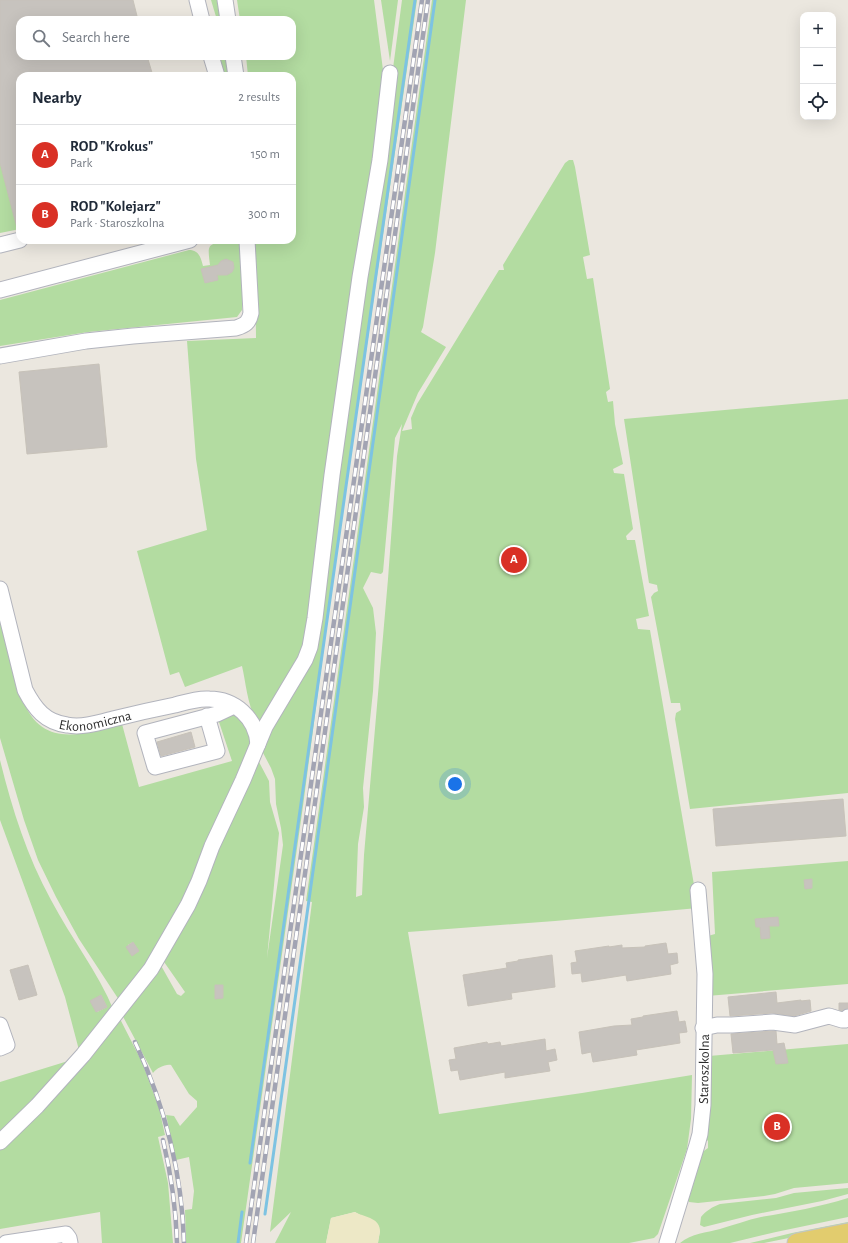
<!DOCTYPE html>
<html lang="en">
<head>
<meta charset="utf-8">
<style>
  body { margin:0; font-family:"Alegreya Sans",sans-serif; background:#f6f6f7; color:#1f2937 }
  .controls { position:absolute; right:12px; top:12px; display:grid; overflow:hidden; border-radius:8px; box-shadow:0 4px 16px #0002 }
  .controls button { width:36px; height:36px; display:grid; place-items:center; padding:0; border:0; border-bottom:1px solid #e0e1e3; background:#fff; color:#1f2937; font:20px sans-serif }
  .you { position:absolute; left:455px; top:784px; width:14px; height:14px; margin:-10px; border:3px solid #fff; border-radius:50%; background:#1a73e8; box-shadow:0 0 0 6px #1a73e833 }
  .badge { display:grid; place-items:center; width:26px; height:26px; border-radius:50%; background:#d93025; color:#fff; font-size:13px; font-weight:700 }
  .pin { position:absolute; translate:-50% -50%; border:2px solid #fff; box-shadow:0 1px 4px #0006 }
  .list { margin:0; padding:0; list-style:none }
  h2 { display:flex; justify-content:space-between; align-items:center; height:52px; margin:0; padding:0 16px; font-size:17px }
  h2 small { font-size:13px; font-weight:400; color:#747a83 }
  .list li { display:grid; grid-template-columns:26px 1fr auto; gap:12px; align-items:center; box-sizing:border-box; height:60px; padding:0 16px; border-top:1px solid #e0e1e3 }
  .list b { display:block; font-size:15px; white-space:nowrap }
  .list p { margin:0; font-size:13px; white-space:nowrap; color:#747a83 }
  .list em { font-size:13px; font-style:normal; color:#747a83 }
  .icon { flex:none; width:22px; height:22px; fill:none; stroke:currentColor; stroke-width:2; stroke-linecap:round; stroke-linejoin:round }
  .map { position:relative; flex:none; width:848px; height:1243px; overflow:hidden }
  .search { position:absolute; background:#fff; box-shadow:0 4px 16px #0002; left:16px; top:16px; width:280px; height:44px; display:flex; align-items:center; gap:10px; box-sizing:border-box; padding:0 14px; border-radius:12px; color:#747a83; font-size:15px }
  .panel { position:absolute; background:#fff; box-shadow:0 4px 16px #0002; left:16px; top:72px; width:280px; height:172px; border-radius:12px }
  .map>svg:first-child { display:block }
</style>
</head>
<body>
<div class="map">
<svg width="848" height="1243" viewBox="0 0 848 1243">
  <rect width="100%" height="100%" fill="#ebe7df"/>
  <g fill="#b3dca1" fill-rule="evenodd">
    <polygon points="211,0 219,0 222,20 217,20"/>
    <path d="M237,0H374L383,70L380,123L320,540L316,543L315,548L318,552L307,646L260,725C248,712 246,683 242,666L185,687L179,672L170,675L137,551L207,530L196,459L187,341L256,338L255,240H292V76H248L246,56H292V20H240Z"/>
    <polygon points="381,0 398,0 390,61"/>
    <path d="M402,0H417L330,601L303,806L241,1243H186L185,1210L192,1209L194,1191L189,1157L176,1160L166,1115L174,1116L180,1126L197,1107V1101L189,1094L171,1065C165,1064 157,1068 153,1073L120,1011L131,999L257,762H259L269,781L270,802L279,833L267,958L283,845L281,828L276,804L275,779L271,768L261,749L297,676L337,494ZM162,959L185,992L181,996L177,994L159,962Z"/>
    <path d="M432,0H466L435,253L423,327L421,332L446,347L418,393L402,431L412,429L411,418L417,404L499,270H504L503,265L565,163L569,160H573L575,167L590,255L583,257L587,279L593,278L610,389L606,392L608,402L613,401L615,424L623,464L613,469L614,473L624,474L633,529L626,536L627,540H635L649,616L636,619L638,629L650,630L698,908L555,921L408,932L439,1114L582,1093L692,1075L691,1119L687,1149L658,1234L654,1238L629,1243H378L380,1231L362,1216L355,1212L331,1218L326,1243H275L291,1212L270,1232L312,902L306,901ZM402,424L397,456L388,579L364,855L362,895L356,897L358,844L364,807L363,788L373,691L376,633L373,608L363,588L371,572L381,574L383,572L395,438Z"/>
    <polygon points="218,56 227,56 229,76 223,76"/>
    <polygon points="0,154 20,188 20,229 0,233"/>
    <path d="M230,240H242V310L237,317L88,332L0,346V300L189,250C199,250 201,258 203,266L210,265C207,242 208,245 230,240Z"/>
    <polygon points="848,399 848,793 690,809 675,719 676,713 681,710 680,703 671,703 651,597 654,593 658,591 657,585 649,583 624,419"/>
    <path d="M0,609L22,698C41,749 81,735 122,724L139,787L232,761L217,716L236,710L255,736L194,886L121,1003L79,939L56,897L38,860L24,820L0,738ZM133,942L139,951L132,955L129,951L131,950L128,945Z"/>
    <path d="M0,760C12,809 27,856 51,900C71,938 98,972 114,1011L80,1054L65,997L0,820ZM101,995L107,1007L97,1012L91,1001Z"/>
    <polygon points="848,861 848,984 707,996 708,936 715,934 712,872"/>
    <polygon points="118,1015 142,1062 159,1108 165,1135 158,1137 168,1183 173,1243 102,1243 100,1212 0,1229 0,1082 81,1057"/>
    <polygon points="848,1044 848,1183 794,1188 775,1194 764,1196 698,1203 689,1202 688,1200 701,1153 708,1148 708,1141 705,1138 709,1056"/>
    <path d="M848,1188V1194L822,1201L752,1215L704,1227L700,1225L701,1217C706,1211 712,1207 720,1204L776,1198L794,1193Z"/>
    <path d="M848,1198V1217L776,1232L730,1243H680C692,1233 706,1233 720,1229C734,1225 747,1220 761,1217C791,1212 819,1207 848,1198Z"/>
    <polygon points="848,1222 848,1226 764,1243 750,1243 792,1233"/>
  </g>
  <path fill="#ede8c6" d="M355,1212C363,1217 379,1217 380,1230C380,1234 378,1239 378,1243H326L331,1218Z"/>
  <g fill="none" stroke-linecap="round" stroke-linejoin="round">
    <g stroke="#7dc3e2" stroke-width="3">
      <polyline points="250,1163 415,0"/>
      <polyline points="265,1214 435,0"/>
      <polyline points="238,1243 242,1212"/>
    </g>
  </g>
  <g fill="#c7c3be" stroke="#c7c2b9">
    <polygon points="0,0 133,0 138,20 20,20 20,56 147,56 153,76 20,76 20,228 17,228 0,163"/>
    <polygon points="226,259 233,262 234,268 232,272 227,275 217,275 218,280 205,283 201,269 218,265 221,261"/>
    <polygon points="99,364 107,447 27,454 19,372"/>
    <polygon points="191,732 195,747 161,756 157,742"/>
    <polygon points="843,799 846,836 716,846 713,809"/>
    <polygon points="812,879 812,888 805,889 804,880"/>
    <polygon points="778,917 779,926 769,926 770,938 761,939 760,927 756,927 755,919"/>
    <polygon points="133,942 139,951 132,956 126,947"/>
    <polygon points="666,943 668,954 677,953 678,963 670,965 671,974 627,981 626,975 582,982 581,973 572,974 571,963 577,962 575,951 609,946 609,947 622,945 622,948 645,947 645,946"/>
    <polygon points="552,955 555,987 511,993 512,999 468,1006 463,975 507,968 506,963 518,961 518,960"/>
    <polygon points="28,965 37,995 19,1000 10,970"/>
    <polygon points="215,985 223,985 223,998 215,999"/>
    <polygon points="776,992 777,1003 801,1000 801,1001 810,1000 811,1011 794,1016 772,1013 730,1016 728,997"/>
    <polygon points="101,995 107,1007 96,1012 90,1001"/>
    <polygon points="839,1003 848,1003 848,1008 842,1011 839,1010"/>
    <polygon points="677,1011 679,1022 685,1021 687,1032 679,1033 680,1043 636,1050 637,1055 593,1062 591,1052 582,1054 579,1032 614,1026 632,1025 631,1019 643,1017 643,1016"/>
    <polygon points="773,1031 776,1031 777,1044 784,1043 788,1063 776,1064 773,1050 733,1053 731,1034"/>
    <polygon points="545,1039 546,1051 555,1049 557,1060 548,1062 550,1071 505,1078 505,1072 460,1080 458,1070 451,1071 449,1060 456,1059 454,1048 487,1042 488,1044 500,1042 501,1046"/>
  </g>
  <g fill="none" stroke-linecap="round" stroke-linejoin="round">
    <defs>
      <g id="minor">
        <polyline points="197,0 202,20"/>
        <polyline points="225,0 228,20"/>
        <polyline points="211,56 217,76"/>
        <polyline points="233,56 236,76"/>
        <polyline points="0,245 20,240"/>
        <polyline points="0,290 190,240"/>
        <path d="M0,356L86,341L133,336L236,328C245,325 249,323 251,313L247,240"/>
        <path id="s1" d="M0,589L25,690C35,709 45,722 67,725C82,728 98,723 113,719C133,714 155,709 175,705C186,702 198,698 209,699C235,699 256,718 258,744"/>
        <polyline points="207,716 217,751 155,767 145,733 217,714 234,706"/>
        <polyline points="0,1025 7,1045 0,1048"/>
        <polyline points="703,1028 717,1025 732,1025 773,1022 795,1025 829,1016 842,1020 845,1020 848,1017"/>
        <polyline points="0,1142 37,1106 83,1055 151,969 188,905 199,881 212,846 243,780 265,727 305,660 310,647 315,618 332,475 360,277 380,160 390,73"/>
        <polyline points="6,1243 66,1234 69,1238 70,1243"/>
        <path id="s2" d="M667,1243L697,1145L700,1134L703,1105L705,974L698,890"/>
      </g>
      <polyline id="major" points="797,1243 848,1233"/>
    </defs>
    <use href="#minor" stroke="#b2b4bd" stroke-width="17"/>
    <use href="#major" stroke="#c4c4c4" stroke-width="21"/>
    <use href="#minor" stroke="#fff" stroke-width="15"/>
    <use href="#major" stroke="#e2cc6e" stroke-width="19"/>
    <defs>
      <g id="rail">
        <path d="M135,1042C165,1106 182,1172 184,1243"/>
        <path d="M163,1140C171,1174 176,1208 177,1243"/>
        <polyline points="246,1243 422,0"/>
        <polyline points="253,1243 428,0"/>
      </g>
    </defs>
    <use href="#rail" stroke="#a2a4b3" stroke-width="4.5"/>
    <use href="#rail" stroke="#fff" stroke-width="3" stroke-dasharray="9" stroke-linecap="butt"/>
  </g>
  <g text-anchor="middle" stroke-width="3" stroke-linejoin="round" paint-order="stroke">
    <g font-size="14" fill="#2b2b2b" stroke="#fff">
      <text dy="5" stroke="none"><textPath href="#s1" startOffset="190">Ekonomiczna</textPath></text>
      <text dy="5" stroke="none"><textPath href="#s2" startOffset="179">Staroszkolna</textPath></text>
    </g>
  </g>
</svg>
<div class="controls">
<button>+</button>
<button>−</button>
<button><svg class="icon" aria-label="locate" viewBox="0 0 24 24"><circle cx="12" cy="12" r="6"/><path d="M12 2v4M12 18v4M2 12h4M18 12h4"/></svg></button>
</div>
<div class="you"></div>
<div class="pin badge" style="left:514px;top:560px">A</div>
<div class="pin badge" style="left:777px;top:1127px">B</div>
<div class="search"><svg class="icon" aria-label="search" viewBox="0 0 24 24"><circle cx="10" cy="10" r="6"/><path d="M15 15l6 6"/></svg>Search here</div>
<section class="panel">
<h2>Nearby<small>2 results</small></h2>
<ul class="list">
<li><span class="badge">A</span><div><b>ROD &quot;Krokus&quot;</b><p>Park</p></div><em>150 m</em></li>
<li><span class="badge">B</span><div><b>ROD &quot;Kolejarz&quot;</b><p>Park · Staroszkolna</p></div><em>300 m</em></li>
</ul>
</section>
</div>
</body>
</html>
